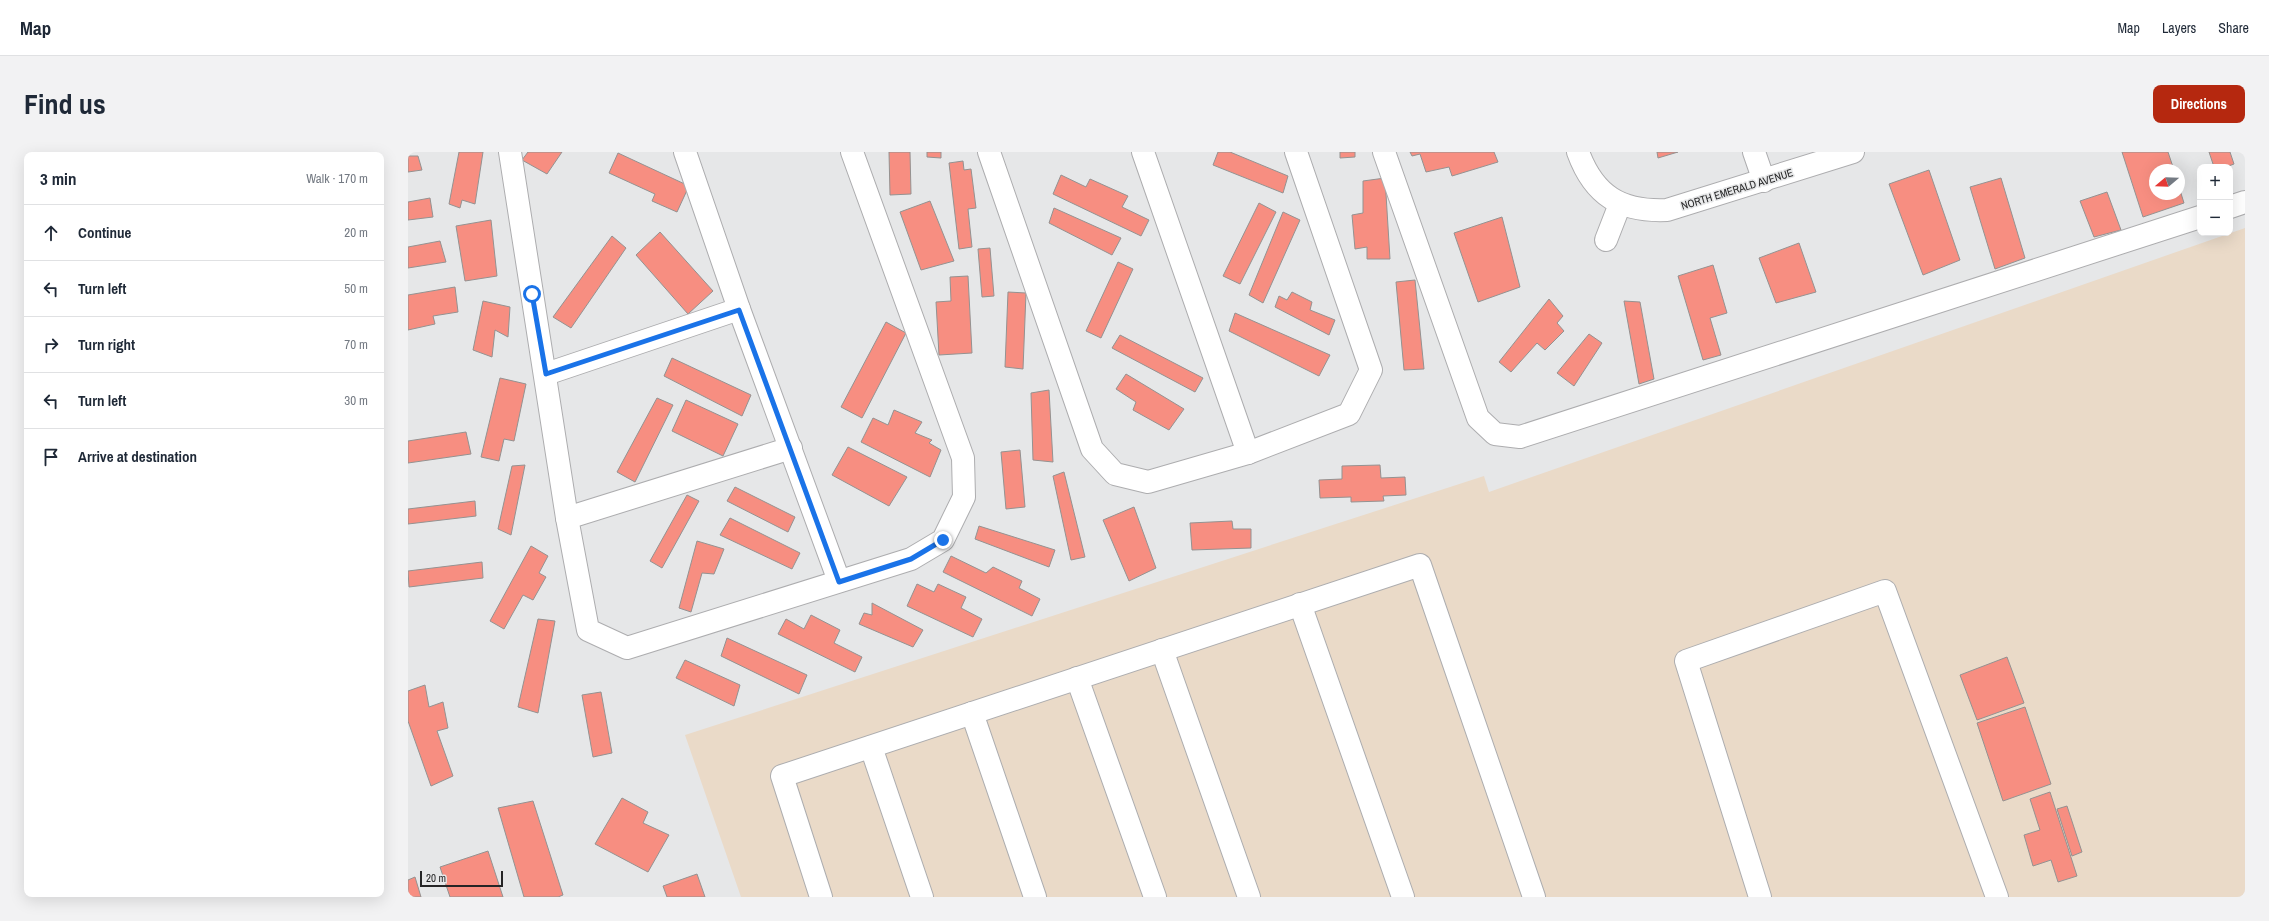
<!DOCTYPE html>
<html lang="en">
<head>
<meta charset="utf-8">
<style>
  body { margin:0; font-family:"Archivo Narrow",sans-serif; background:#f2f2f3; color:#1f2937 }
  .controls { position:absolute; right:12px; top:12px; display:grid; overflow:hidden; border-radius:8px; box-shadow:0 4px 16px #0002 }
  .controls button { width:36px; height:36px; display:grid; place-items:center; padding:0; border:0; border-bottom:1px solid #e0e1e3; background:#fff; color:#1f2937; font:20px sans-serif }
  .compass { position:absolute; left:1741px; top:12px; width:36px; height:36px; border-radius:50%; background:#fff; box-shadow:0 4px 16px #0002; rotate:251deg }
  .scale { position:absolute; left:12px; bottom:10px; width:83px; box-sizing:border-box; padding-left:4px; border:2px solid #252526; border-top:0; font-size:11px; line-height:14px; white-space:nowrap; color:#252526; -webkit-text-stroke:3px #e6e7e8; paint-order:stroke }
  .stop { position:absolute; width:12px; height:12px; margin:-9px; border:3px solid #1a73e8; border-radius:50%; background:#fff }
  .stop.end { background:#1a73e8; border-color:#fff; box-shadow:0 1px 4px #0008 }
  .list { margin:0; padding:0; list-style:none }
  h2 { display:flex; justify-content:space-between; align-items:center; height:52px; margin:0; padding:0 16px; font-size:17px }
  h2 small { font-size:13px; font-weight:400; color:#747a83 }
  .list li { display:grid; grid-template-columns:26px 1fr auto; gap:12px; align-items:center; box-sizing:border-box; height:56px; padding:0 16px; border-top:1px solid #e0e1e3 }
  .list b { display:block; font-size:15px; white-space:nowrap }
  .list em { font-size:13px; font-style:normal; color:#747a83 }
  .icon { flex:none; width:22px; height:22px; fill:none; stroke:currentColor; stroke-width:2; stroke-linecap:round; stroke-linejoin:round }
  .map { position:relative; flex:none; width:1837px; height:745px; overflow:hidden; border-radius:8px }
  header { display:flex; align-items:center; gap:24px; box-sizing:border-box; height:56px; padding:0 20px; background:#fff; border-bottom:1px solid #e0e1e3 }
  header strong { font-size:19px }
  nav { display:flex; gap:22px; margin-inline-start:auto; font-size:14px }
  .intro { display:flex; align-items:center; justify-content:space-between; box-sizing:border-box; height:96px; padding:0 24px }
  h1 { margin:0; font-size:28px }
  .button { padding:10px 18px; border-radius:8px; background:#b5280f; color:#fff; font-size:14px; font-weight:700 }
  main { display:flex; gap:24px; padding:0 24px }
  aside { flex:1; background:#fff; border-radius:8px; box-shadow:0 4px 16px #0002 }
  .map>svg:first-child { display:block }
</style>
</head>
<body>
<header>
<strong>Map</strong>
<nav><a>Map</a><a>Layers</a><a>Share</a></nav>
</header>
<div class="intro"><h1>Find us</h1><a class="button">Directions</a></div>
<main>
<aside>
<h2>3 min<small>Walk · 170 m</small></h2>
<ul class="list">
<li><svg class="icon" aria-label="ahead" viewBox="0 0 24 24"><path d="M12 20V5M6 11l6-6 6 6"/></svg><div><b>Continue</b></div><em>20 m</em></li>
<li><svg class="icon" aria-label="left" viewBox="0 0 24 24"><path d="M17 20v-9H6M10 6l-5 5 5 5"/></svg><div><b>Turn left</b></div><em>50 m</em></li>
<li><svg class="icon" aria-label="right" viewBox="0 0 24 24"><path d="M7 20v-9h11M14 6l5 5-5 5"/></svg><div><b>Turn right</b></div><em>70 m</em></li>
<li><svg class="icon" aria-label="left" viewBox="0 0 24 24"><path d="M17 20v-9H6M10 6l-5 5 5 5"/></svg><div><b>Turn left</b></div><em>30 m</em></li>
<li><svg class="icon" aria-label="arrive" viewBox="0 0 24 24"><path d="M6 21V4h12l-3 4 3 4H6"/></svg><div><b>Arrive at destination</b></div></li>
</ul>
</aside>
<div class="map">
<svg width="1837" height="745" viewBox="0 0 1837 745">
  <rect width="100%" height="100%" fill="#e6e7e8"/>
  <polygon fill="#eadac8" points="1837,76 1837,745 333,745 277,583 1076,324 1081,340"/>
  <g fill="#f78e81" stroke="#949291">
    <polygon points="51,0 75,0 67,52 54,48 52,56 41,52"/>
    <polygon points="120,0 154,0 139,22 114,8"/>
    <polygon points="481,0 502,0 503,42 482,43"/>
    <polygon points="519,0 533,0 533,6 519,5"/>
    <polygon points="810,0 822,0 880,24 875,41 805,13"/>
    <polygon points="932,0 947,0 947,5 932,6"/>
    <polygon points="1002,0 1086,0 1090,10 1044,24 1041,15 1018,20 1012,2 1004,4"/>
    <polygon points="1249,0 1270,0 1250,6"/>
    <polygon points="1714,0 1760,0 1766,18 1747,18 1747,42 1771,42 1771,35 1776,51 1735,65"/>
    <polygon points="1801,0 1822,0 1826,12 1818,15 1806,15"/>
    <polygon points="210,1 281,34 269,60 244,49 247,42 201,21"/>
    <polygon points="0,4 10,4 14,18 0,20"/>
    <polygon points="555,9 556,18 563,17 568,56 560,57 564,95 551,97 541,11"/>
    <polygon points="1521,18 1552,108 1515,123 1481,32"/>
    <polygon points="653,23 678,35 682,27 720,44 714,55 741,68 733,84 645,42"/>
    <polygon points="977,26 982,107 959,107 959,95 947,97 944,63 955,61 955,29"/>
    <polygon points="1593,26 1617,106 1587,117 1562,35"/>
    <polygon points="1699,40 1713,78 1686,85 1672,49"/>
    <polygon points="22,46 25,65 0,68 0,50"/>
    <polygon points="522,49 546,109 513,118 492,60"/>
    <polygon points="851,51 868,60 832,132 815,124"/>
    <polygon points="646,56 713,86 704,103 641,71"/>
    <polygon points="875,60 892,68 855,151 841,143"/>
    <polygon points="1094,65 1112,135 1070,150 1046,81"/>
    <polygon points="83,68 89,124 57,129 48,74"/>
    <polygon points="252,80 305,139 280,162 228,103"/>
    <polygon points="204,84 218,96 163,176 145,165"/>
    <polygon points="32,89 38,110 0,116 0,95"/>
    <polygon points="1391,91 1408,140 1368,151 1351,106"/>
    <polygon points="582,96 586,144 574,145 570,97"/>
    <polygon points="710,110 725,117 693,186 678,179"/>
    <polygon points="1305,113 1319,161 1302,166 1313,203 1295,208 1270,124"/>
    <polygon points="560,124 564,201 531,203 528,150 543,149 542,125"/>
    <polygon points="1007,128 1016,217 996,218 988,130"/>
    <polygon points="47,135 50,160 25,164 27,172 0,178 0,143"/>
    <polygon points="600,140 618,141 615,217 597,215"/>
    <polygon points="884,140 904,150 902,158 927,168 921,183 867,155 871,144 879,148"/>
    <polygon points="1141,147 1155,164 1149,171 1156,179 1137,198 1129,191 1103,220 1091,210"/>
    <polygon points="75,149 102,155 100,185 87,178 84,205 65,198"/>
    <polygon points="1216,149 1232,150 1246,227 1231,232"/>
    <polygon points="827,161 922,203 911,224 821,179"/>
    <polygon points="478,170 498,181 454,266 433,255"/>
    <polygon points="1181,182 1194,191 1166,234 1149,221"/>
    <polygon points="712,183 795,226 787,240 704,196"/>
    <polygon points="264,206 343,243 334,264 256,224"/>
    <polygon points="718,222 776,257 761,278 725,258 728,250 708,237"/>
    <polygon points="92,226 118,232 106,289 96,287 91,309 73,305"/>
    <polygon points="641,238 645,310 625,308 623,241"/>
    <polygon points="249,246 265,253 227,330 209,320"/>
    <polygon points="278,248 330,272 315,304 264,279"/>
    <polygon points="486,258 514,270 507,281 524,288 521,291 533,298 522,325 453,290 465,266 480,273"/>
    <polygon points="58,280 63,302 0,311 0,289"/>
    <polygon points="440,295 499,325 481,354 424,323"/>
    <polygon points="612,298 617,355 598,357 593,300"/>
    <polygon points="117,313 103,383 90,377 104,314"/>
    <polygon points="972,313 973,326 997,325 998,343 975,344 976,349 943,350 943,345 912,346 911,328 934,327 934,314"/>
    <polygon points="656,320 677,405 663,408 645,324"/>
    <polygon points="327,335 387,365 380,380 319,349"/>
    <polygon points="279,343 291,349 254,416 242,409"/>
    <polygon points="67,349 68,364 0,372 0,357"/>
    <polygon points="726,355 748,416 721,429 695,368"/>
    <polygon points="322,366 392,401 384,417 312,383"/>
    <polygon points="824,369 825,377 843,377 843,396 784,398 782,371"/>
    <polygon points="571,374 647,398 641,415 567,387"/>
    <polygon points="289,389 316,397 306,422 294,421 283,460 271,456"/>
    <polygon points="123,394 140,404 131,421 138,425 125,448 115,443 96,477 82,469"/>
    <polygon points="543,404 578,421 585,415 614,429 611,436 632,447 624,464 535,420"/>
    <polygon points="74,410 75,426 1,435 0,419"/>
    <polygon points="509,432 526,440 530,432 558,445 553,456 574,467 565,485 499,454"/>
    <polygon points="464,451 515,478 505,495 451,472 456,461 464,463"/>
    <polygon points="403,463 432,478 426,491 454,505 447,520 370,482 378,467 396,477"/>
    <polygon points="130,467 147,469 130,561 110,555"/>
    <polygon points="319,486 399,523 391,542 313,504"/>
    <polygon points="1599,505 1616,551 1569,568 1552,523"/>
    <polygon points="277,508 332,533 326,554 268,526"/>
    <polygon points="17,533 21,555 35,550 40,576 29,579 45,624 23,634 0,569 0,539"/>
    <polygon points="193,540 204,601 185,605 174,543"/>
    <polygon points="1617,555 1643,632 1595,649 1569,571"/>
    <polygon points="1642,640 1669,724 1650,730 1643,708 1625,714 1616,683 1632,678 1622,647"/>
    <polygon points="214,646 240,660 235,671 261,683 240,720 187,692"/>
    <polygon points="125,649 155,743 150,745 116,745 90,656"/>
    <polygon points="1659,654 1674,700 1664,704 1649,657"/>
    <polygon points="80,699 95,745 42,745 32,715"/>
    <polygon points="289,722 297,745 259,745 255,734"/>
    <polygon points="7,725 13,745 0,745 0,728"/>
  </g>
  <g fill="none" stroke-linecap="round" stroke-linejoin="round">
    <defs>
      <g id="minor">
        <polyline points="102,0 159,366 180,478 219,496 503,407 535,388 556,345 555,306 444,0"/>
        <polyline points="277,0 331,157 431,429"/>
        <polyline points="581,0 684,297 707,322 740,330 840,301 941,262 963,218 888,0"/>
        <polyline points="735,0 840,301"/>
        <polyline points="976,0 1070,266 1087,282 1112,285 1792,65"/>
        <path d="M1170,0C1186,44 1213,60 1259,58L1445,0"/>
        <polyline points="1346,0 1356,29"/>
        <polyline points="1822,55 1837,50"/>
        <polyline points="1198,88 1212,52"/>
        <polyline points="138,222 331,157"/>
        <polyline points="159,366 383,296"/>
        <polyline points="892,452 995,745"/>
        <polyline points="754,498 841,745"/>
        <polyline points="669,526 747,745"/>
        <polyline points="564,561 627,745"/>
        <polyline points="463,595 514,745"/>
        <polyline points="413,745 374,624 1012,413 1126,745"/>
        <polyline points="1352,745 1278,509 1477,439 1589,745"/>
      </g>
    </defs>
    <use href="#minor" stroke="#adadaf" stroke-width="24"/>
    <use href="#minor" stroke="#fff" stroke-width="22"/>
  </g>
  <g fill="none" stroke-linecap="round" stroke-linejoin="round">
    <polyline stroke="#1a73e8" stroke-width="5" points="124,142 138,222 331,158 431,430 503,407 535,388"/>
  </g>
  <g text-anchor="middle" stroke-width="3" stroke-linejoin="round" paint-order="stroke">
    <g font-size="11" fill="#252526" stroke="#e6e7e8">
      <text transform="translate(1329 37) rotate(-17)" y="4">NORTH EMERALD AVENUE</text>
    </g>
  </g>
</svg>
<div class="controls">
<button>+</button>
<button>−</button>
</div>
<svg class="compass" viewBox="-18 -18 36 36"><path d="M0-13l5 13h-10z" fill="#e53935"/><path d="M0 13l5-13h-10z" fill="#747a83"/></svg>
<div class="scale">20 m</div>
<div class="stop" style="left:124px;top:142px"></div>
<div class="stop end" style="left:535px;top:388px"></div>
</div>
</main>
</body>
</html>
